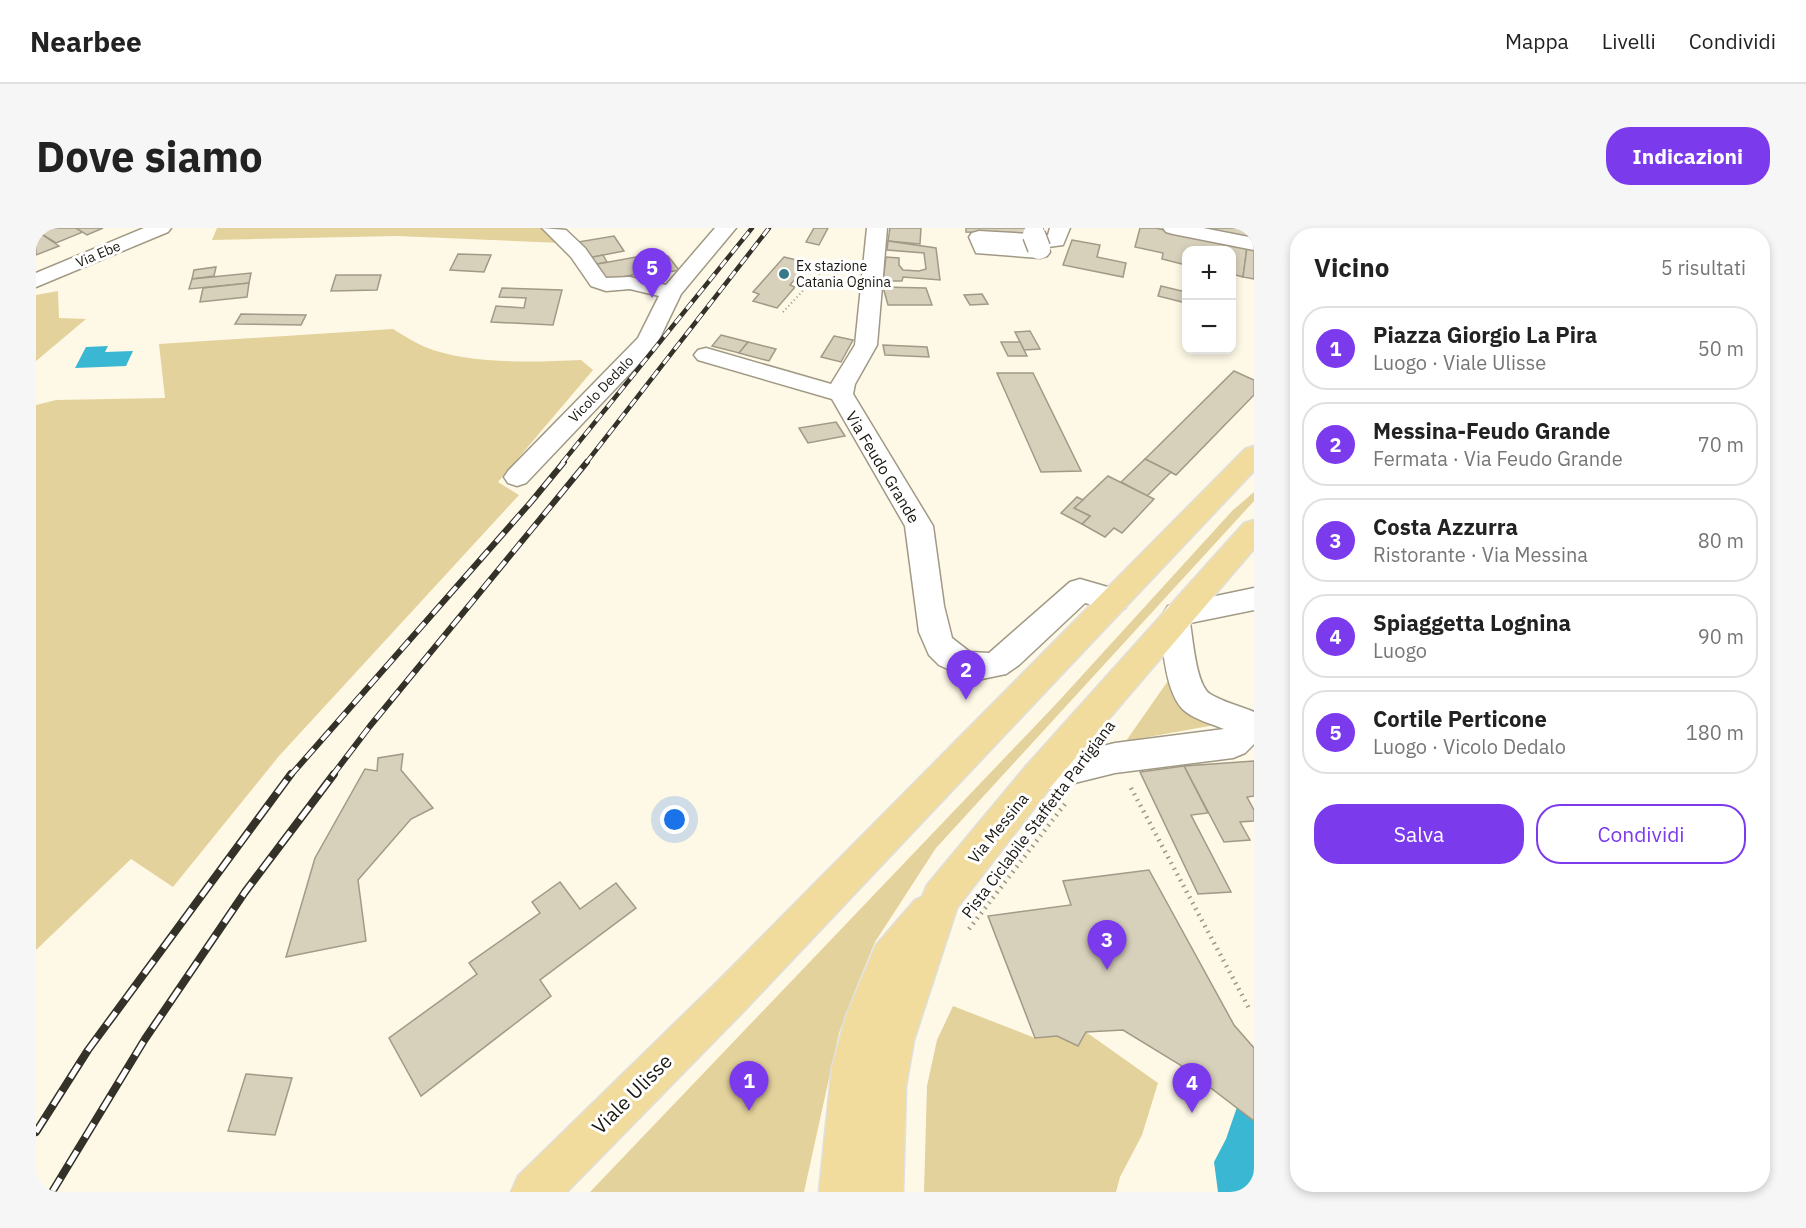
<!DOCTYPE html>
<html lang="it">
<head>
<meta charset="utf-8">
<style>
  body { margin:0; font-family:"IBM Plex Sans",sans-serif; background:#f6f6f6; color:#222 }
  .controls { position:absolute; right:18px; top:18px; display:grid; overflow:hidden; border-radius:12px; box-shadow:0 3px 9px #0003 }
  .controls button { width:54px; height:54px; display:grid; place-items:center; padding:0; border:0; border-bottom:2px solid #e0e0e0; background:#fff; color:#222; font:30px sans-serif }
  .you { position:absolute; left:639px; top:592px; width:21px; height:21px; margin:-15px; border:4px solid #fff; border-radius:50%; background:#1a73e8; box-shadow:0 0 0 9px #1a73e833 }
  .badge { display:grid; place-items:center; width:39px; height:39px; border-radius:50%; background:#7c3aed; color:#fff; font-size:20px; font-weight:700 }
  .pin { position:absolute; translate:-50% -50px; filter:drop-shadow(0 2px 3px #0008) }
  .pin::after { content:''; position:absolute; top:32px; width:21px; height:18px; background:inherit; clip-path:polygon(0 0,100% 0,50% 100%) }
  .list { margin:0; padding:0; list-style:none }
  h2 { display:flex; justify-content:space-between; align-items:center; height:78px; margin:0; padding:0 24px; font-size:26px }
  h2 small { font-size:20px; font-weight:400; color:#767676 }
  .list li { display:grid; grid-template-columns:39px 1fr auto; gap:18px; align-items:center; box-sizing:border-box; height:84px; margin:0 12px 12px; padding:0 12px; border:2px solid #e0e0e0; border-radius:24px }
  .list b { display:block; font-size:22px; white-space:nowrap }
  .list p { margin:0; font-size:20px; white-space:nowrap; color:#767676 }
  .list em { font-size:20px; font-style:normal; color:#767676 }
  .actions { display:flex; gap:12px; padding:18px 24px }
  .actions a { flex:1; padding:14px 0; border:2px solid #7c3aed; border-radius:24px; text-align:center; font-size:21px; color:#7c3aed }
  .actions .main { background:#7c3aed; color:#fff }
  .map { position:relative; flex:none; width:1218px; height:964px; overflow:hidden; border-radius:24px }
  header { display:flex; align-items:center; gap:36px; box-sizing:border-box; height:84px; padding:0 30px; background:#fff; border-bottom:2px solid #e0e0e0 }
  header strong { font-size:28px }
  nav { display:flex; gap:33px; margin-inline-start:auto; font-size:21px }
  .intro { display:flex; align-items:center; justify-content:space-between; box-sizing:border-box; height:144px; padding:0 36px }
  h1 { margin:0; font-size:42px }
  .button { padding:15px 27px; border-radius:24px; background:#7c3aed; color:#fff; font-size:21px; font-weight:700 }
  main { display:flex; gap:36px; padding:0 36px }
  aside { flex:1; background:#fff; border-radius:24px; box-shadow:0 3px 9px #0003 }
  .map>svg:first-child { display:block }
</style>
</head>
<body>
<header>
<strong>Nearbee</strong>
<nav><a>Mappa</a><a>Livelli</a><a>Condividi</a></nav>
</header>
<div class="intro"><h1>Dove siamo</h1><a class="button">Indicazioni</a></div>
<main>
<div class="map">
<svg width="1218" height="964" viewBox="0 0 1218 964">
  <rect width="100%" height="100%" fill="#fef8e6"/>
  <g fill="#e4d29c">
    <polygon points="181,0 508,0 525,15 361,8 176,12"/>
    <polygon points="22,63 23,90 50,91 0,133 0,67"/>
    <path d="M357,101C367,107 378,114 389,119C434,137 497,134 545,132L557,142L462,254L483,267L243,528L137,659L95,631L0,722V177L20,172L129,170L123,116Z"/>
    <polygon points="1218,264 1218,273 900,620 839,714 818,765 803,805 768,964 554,964 1021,475 1196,283"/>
    <polygon points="1134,450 1179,497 1090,513"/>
    <polygon points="917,778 999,810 1021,808 1042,818 1050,804 1122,855 1106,907 1084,949 1080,964 888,964 891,858 901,812"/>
  </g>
  <g fill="#39b7d3">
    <polygon points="72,118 69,124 97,123 90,138 39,140 50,119"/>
    <polygon points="1201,879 1218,893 1218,964 1182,964 1178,934 1190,911"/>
  </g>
  <g fill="#d7d0bb" stroke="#a19a86" stroke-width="1.5">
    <polygon points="17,0 40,0 47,4 20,15 4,5"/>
    <polygon points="40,0 67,0 51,7"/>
    <polygon points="778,0 792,0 783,17 770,14"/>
    <polygon points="854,0 885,0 884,16 852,13"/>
    <polygon points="930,0 1007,0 1009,7 930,4"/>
    <polygon points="1104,0 1119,0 1211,19 1207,49 1196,46 1196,22 1150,22 1150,37 1126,31 1127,25 1099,19"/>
    <polygon points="1161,0 1218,0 1218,12"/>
    <polygon points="5,6 23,18 0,27 0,9"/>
    <polygon points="578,8 588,23 552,30 542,14"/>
    <polygon points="1036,12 1064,17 1061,29 1090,35 1087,49 1027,37"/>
    <polygon points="852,13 900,20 904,52 867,49 866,53 847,53 850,29 863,30 863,37 867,42 883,43 890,41 888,25 851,22"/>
    <polygon points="1211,19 1218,20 1218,51 1207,49"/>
    <polygon points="422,26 455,27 448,44 414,42"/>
    <polygon points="567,27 571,34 556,37 552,30"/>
    <polygon points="632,28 643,42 619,47 616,43 566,53 556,37 600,29 604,33"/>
    <polygon points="748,29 773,35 754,57 759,59 741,80 717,73 723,66 717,64"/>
    <polygon points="180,39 178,48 156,51 158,42"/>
    <polygon points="215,45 213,55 153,61 156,51"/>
    <polygon points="300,47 345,47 341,62 295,63"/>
    <polygon points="213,55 211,69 164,74 167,60"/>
    <polygon points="1125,58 1150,64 1150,75 1122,68"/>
    <polygon points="847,59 890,60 896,77 852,77"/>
    <polygon points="466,60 526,62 517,97 455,94 460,78 488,80 490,70 463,69"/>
    <polygon points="946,66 952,76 934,77 928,67"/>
    <polygon points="205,86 270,87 265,97 199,96"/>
    <polygon points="994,103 1004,121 988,122 979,104"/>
    <polygon points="685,107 712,114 703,125 676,118"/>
    <polygon points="798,108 817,112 805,134 785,129"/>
    <polygon points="712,114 740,121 733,133 703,125"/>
    <polygon points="965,114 984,114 991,128 972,128"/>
    <polygon points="847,117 891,119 893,129 849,127"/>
    <polygon points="1198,143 1218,152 1218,167 1140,247 1109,231"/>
    <polygon points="961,145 997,145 1045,243 1005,244"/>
    <polygon points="800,194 809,208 772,215 763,200"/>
    <polygon points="1109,231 1135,244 1111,268 1085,254"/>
    <polygon points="1072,248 1118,271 1086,305 1078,300 1069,309 1046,296 1054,288 1038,280"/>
    <polygon points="1041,269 1047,272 1038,280 1054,288 1046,296 1025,285"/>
    <polygon points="367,526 365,542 397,580 375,591 322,652 330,713 250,729 279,630 329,541 341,543 342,530"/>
    <polygon points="1218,533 1218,568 1211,569 1218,582 1218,593 1204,594 1214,612 1188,614 1148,538"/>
    <polygon points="1148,538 1172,585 1155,587 1195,664 1162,666 1104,544"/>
    <polygon points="1113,642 1198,797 1218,820 1218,893 1146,838 1087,802 1050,804 1042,818 1021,808 999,810 952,688 1035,677 1027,653"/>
    <polygon points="524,654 544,681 580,655 600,680 504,752 515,768 385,868 353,810 441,746 433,735 504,685 496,674"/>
    <polygon points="210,846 256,850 239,907 192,903"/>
  </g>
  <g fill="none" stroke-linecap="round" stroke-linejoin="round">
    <defs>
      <g id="minor">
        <polygon points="108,0 135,0 132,4 0,59 0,45"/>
        <polygon points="506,0 530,2 549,20 570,50 594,49 630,57 679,0 700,0 645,66 620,118 490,255 481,258 472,255 468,249 472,243 602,110 623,68 594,61 570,63 555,58 535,29"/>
        <polygon points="831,0 851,0 841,117 819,156 817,166 897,298 908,378 916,410 934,424 953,425 1034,354 1044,351 1089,364 1093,372 1089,380 1078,383 1049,375 983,437 970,446 946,451 929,449 903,437 893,427 883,404 869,298 796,171 662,132 658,127 662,122 670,120 795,156 819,117"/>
        <polygon points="1014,0 1034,0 1027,17 1012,19 1014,24 1011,28 1004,30 940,25 933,9 936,5 943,3 1012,7"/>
        <polygon points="1127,0 1167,0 1218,10 1218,22 1137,6 1130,4"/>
        <path d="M1218,360V382L1154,395C1157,412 1160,457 1174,466C1187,474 1204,478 1218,484V516L1209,525L1197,530L1079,545L1002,564L990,560L985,549L990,538L1002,534L1079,515L1188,501C1176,496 1160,492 1150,484C1129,469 1127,417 1123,392L1132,378Z"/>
      </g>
      <g id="major">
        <polygon points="1218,218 1218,243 709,782 531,964 475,964 482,948 681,754 1209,221"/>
        <polygon points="1218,292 1218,321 1014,560 921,680 878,812 870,858 867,964 783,964 796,839 810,788 840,717 879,672 886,669 891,657 990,538 1208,295"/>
      </g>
    </defs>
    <use href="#minor" stroke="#a09985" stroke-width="3"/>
    <use href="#major" stroke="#dfdfdd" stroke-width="3"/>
    <polyline stroke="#9a9688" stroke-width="2" stroke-dasharray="1 3" stroke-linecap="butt" points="747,84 793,35 812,38"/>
    <g stroke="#9a9688" stroke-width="4.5" stroke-dasharray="1.5 5" stroke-linecap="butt">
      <polyline points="1095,560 1214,782"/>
      <polyline points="933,701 1029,576"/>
    </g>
    <use href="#minor" fill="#fff" fill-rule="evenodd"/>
    <use href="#major" fill="#f1dc9e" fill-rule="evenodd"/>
    <defs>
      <g id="rail-far2">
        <polyline points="526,235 716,0"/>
        <polyline points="550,235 733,0"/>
      </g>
      <g id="rail-far1">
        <polyline points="254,548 495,274 528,234"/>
        <polyline points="296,548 334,498 551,234"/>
      </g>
      <g id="rail">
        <polyline points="0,904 52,822 255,546"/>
        <polyline points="16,964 109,811 209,664 298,546"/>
      </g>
    </defs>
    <use href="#rail-far2" stroke="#333128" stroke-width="4.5"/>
    <use href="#rail-far1" stroke="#333128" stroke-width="6"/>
    <use href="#rail" stroke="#333128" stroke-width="8"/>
    <use href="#rail-far2" stroke="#fff" stroke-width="3" stroke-dasharray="9" stroke-linecap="butt"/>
    <use href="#rail-far1" stroke="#fff" stroke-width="4" stroke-dasharray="12" stroke-linecap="butt"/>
    <use href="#rail" stroke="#fff" stroke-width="5" stroke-dasharray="16" stroke-linecap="butt"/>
    <defs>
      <polyline id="minor-bridge" points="998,7 1003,20"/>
    </defs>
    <use href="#minor-bridge" stroke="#a09985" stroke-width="25" stroke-linecap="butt"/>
    <use href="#minor-bridge" stroke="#fff" stroke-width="22"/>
  </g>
  <circle fill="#367a8a" stroke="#fff" stroke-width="2" cx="748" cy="46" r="6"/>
  <g text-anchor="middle" stroke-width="6" stroke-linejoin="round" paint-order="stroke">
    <g font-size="14" fill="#19170f" stroke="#fff">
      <text transform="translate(62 26) rotate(-23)" y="5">Via Ebe</text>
      <text transform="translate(565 161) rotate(-46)" y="5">Vicolo Dedalo</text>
    </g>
    <g font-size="14" fill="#19170f" stroke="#fff" text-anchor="start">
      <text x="760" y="43">Ex stazione<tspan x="760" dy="16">Catania Ognina</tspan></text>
    </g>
    <g font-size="16" fill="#19170f" stroke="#fff">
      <text transform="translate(847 239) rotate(59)" y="6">Via Feudo Grande</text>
      <text transform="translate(1002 591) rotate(-53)" y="6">Pista Ciclabile Staffetta Partigiana</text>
      <text transform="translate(962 600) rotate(-51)" y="6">Via Messina</text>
    </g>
    <g font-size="20" fill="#19170f" stroke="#fff">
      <text transform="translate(596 866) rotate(-45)" y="7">Viale Ulisse</text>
    </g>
  </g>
</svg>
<div class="controls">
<button>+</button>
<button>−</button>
</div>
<div class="you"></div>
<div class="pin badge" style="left:713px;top:883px">1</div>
<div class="pin badge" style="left:930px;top:472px">2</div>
<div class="pin badge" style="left:1071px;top:742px">3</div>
<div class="pin badge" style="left:1156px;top:885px">4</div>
<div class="pin badge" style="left:616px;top:70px">5</div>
</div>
<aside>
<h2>Vicino<small>5 risultati</small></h2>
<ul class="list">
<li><span class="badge">1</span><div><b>Piazza Giorgio La Pira</b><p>Luogo · Viale Ulisse</p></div><em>50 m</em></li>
<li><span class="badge">2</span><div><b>Messina-Feudo Grande</b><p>Fermata · Via Feudo Grande</p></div><em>70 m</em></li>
<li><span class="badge">3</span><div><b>Costa Azzurra</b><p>Ristorante · Via Messina</p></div><em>80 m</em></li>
<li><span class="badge">4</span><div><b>Spiaggetta Lognina</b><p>Luogo</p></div><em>90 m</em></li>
<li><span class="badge">5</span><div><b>Cortile Perticone</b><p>Luogo · Vicolo Dedalo</p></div><em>180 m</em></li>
</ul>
<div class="actions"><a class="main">Salva</a><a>Condividi</a></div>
</aside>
</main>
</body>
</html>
